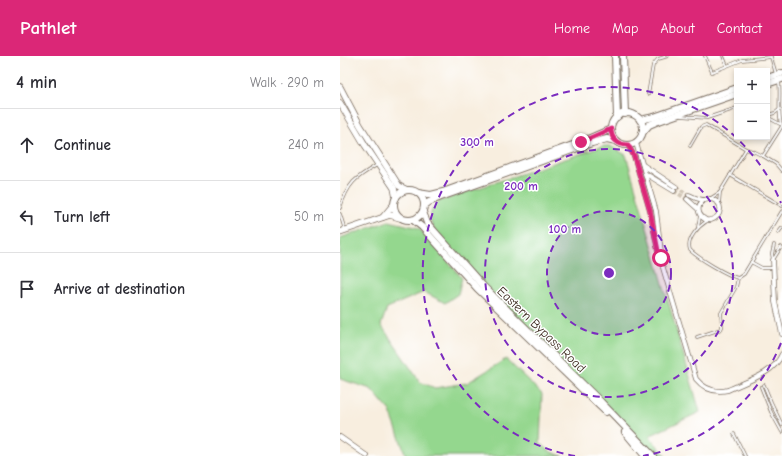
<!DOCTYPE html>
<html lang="en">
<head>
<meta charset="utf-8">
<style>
  body { margin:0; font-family:"Comic Neue",sans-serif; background:#f7f7f7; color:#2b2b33 }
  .controls { position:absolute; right:12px; top:12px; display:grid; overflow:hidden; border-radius:0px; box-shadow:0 2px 6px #0003 }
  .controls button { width:36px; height:36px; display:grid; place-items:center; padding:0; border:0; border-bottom:1px solid #e1e1e2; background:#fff; color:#2b2b33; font:20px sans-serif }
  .stop { position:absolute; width:12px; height:12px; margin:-9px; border:3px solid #db2777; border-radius:50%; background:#fff }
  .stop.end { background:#db2777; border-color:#fff; box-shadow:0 1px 4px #0008 }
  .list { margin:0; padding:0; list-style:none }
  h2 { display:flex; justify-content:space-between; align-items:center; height:52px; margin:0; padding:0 16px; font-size:17px }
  h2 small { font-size:13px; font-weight:400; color:#7c7c81 }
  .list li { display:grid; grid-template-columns:26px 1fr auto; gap:12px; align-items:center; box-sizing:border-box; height:72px; padding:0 16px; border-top:1px solid #e1e1e2 }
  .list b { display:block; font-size:15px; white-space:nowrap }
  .list em { font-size:13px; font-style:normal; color:#7c7c81 }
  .icon { flex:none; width:22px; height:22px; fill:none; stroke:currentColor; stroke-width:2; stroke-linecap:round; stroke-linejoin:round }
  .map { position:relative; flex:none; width:442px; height:400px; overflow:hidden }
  header { display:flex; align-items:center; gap:24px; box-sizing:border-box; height:56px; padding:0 20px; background:#db2777; color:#fff }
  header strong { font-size:19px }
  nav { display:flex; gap:22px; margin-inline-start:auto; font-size:14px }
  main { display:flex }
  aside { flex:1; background:#fff }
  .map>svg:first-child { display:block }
</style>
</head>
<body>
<header>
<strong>Pathlet</strong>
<nav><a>Home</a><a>Map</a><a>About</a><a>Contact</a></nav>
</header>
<main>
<aside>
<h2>4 min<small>Walk · 290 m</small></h2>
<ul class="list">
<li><svg class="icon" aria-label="ahead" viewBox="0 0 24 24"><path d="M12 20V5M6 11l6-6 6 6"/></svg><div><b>Continue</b></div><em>240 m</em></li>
<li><svg class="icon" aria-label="left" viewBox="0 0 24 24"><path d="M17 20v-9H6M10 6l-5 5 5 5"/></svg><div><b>Turn left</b></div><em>50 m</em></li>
<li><svg class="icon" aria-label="arrive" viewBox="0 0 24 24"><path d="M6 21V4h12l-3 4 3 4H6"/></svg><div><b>Arrive at destination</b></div></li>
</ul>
</aside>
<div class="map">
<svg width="442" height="400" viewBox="0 0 442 400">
  <rect width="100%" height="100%" fill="#fff"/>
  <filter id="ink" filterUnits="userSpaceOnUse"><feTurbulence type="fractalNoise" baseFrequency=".025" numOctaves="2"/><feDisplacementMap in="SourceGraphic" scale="8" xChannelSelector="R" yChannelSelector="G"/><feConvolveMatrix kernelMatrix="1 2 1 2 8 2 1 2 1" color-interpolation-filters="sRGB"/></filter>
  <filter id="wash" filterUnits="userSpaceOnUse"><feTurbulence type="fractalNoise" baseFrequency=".012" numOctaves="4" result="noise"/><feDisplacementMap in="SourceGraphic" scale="16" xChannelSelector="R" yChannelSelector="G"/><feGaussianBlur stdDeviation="0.9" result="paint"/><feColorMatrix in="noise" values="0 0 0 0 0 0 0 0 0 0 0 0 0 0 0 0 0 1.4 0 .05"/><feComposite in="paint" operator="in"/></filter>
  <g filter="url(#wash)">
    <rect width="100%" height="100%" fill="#f8eedf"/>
    <g fill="#94d78e" stroke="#688056">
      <polygon points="278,0 280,0 282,50 283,54 279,55"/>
      <path d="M264,90H270L286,99L360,356L309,380L326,400H316C253,338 188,278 129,213C119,202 95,180 91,166C89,157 93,150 100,145Z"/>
      <polygon points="49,165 79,172 122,222 118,238 105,247 84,236 47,252 41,269 80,326 95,332 127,327 166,303 202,338 200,387 211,396 222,400 66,400 50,355 31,333 0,323 0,182"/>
    </g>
  </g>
  <g filter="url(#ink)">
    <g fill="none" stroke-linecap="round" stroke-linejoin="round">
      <g stroke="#d2c7b8" stroke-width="4" stroke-dasharray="4 2" stroke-linecap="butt">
        <polyline points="336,131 349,139"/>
        <polyline points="334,135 347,143"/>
      </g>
      <defs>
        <g id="lane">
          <polyline points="365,0 372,16 402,4 431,1"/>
          <polyline points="383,0 387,10"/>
          <polyline points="431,1 436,18"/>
          <path d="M439,26C441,37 437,63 442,70"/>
          <polyline points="308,38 313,9 318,3 328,0"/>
          <polyline points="427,59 435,57 440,53"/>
          <polyline points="341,60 367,62 397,52"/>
          <polyline points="427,61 440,68"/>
          <polyline points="442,70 423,100 436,108 442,115"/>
          <polyline points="350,90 361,71 366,69 406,93 415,96 423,100"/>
          <polyline points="390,119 442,150"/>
          <polyline points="371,142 379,137"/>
          <polyline points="379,147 380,136 406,93"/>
          <path d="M0,152C8,127 15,122 37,109"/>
          <polyline points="0,158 5,174"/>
          <path d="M367,165C359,170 346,183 350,194C358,202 388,220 398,222L404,218L442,155"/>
          <polyline points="358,171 360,160"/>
          <polyline points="438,177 442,172"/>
          <polyline points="434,189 432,198 433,204 441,191"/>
          <polyline points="411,206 422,212 432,212"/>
          <polyline points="357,281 381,273 382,271 381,257 396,231 398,222"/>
          <polyline points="424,329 431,346 442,369"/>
          <polyline points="421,331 431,356 442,376"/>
          <polyline points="394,378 405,400"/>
        </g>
        <g id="street">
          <polyline points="296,87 316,155 321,196"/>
          <path d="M288,89L294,100L310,155L318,195L356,323C365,334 375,337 388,334C407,325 434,318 442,298"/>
          <polyline points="303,109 336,131"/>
          <polyline points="306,118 334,135"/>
          <path d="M349,139C354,141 359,144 365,144C368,143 370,142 374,144C386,150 379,166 366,164C357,159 356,150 364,144"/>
          <polyline points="347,143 358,153"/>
          <polyline points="433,204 435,246 442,278"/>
          <polyline points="0,381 27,400"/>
        </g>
        <g id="secondary">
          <polyline points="0,31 20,69 52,119 59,130 67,134"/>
          <polyline points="0,47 25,89 54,132 56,142"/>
          <polyline points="43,161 54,148"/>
          <polyline points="0,176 50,159 60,162"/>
        </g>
        <g id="primary">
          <polyline points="275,0 277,61"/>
          <polyline points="283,0 285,58"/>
          <polyline points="427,22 442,17"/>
          <polyline points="427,28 442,23"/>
          <circle cx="287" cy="73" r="16"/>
          <polyline points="300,64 314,61 397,32"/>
          <polyline points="302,77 309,69 316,66 397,38"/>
          <circle cx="69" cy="149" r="15"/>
          <polyline points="78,137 91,139 103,136 241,86 271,73"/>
          <polyline points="85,149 89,146 101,141 252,87 267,83 276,85"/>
          <polyline points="83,156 87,167 143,230 261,346 313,400"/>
          <polyline points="73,164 82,171 137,232 266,356"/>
          <polyline points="285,376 305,400"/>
        </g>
      </defs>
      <use href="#lane" stroke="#7d6f62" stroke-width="3.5"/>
      <use href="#street" stroke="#7d6f62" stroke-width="5.5"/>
      <use href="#secondary" stroke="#7d6f62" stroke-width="7"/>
      <use href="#primary" stroke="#7d6f62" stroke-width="8"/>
      <use href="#lane" stroke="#fff" stroke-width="2"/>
      <use href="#street" stroke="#fff" stroke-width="4"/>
      <use href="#secondary" stroke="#fff" stroke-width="5.5"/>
      <use href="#primary" stroke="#fff" stroke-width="6"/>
    </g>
  </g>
  <g fill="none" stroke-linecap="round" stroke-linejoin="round" filter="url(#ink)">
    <path stroke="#db2777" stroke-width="5" d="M241,86L271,73C271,83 278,89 288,89L294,100L310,155L318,195L321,202"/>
  </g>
  <circle cx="269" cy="217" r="62" fill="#7b2cbf" fill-opacity=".12"/>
  <g fill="none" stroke="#7b2cbf" stroke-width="2" stroke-dasharray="7 5">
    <circle cx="269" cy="217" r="62"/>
    <circle cx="269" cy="217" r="124"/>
    <path d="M441 287A186 186 0 0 1 303 400M235 400A186 186 0 1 1 441 147"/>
  </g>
  <g text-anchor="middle" stroke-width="3" stroke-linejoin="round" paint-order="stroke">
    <g font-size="13" fill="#3b2a1e" stroke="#fff">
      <text transform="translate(202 273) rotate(44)" y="5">Eastern Bypass Road</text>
    </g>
  </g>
  <circle cx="269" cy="217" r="6" fill="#7b2cbf" stroke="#fff" stroke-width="2"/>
  <g font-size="12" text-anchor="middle" font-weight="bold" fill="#7b2cbf" stroke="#fff" stroke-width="3" stroke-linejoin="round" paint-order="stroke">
    <text x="137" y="90">300 m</text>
    <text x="181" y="134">200 m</text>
    <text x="225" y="177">100 m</text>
  </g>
</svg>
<div class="controls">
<button>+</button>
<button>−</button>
</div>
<div class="stop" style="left:321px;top:202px"></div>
<div class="stop end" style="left:241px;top:86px"></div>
</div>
</main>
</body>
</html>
